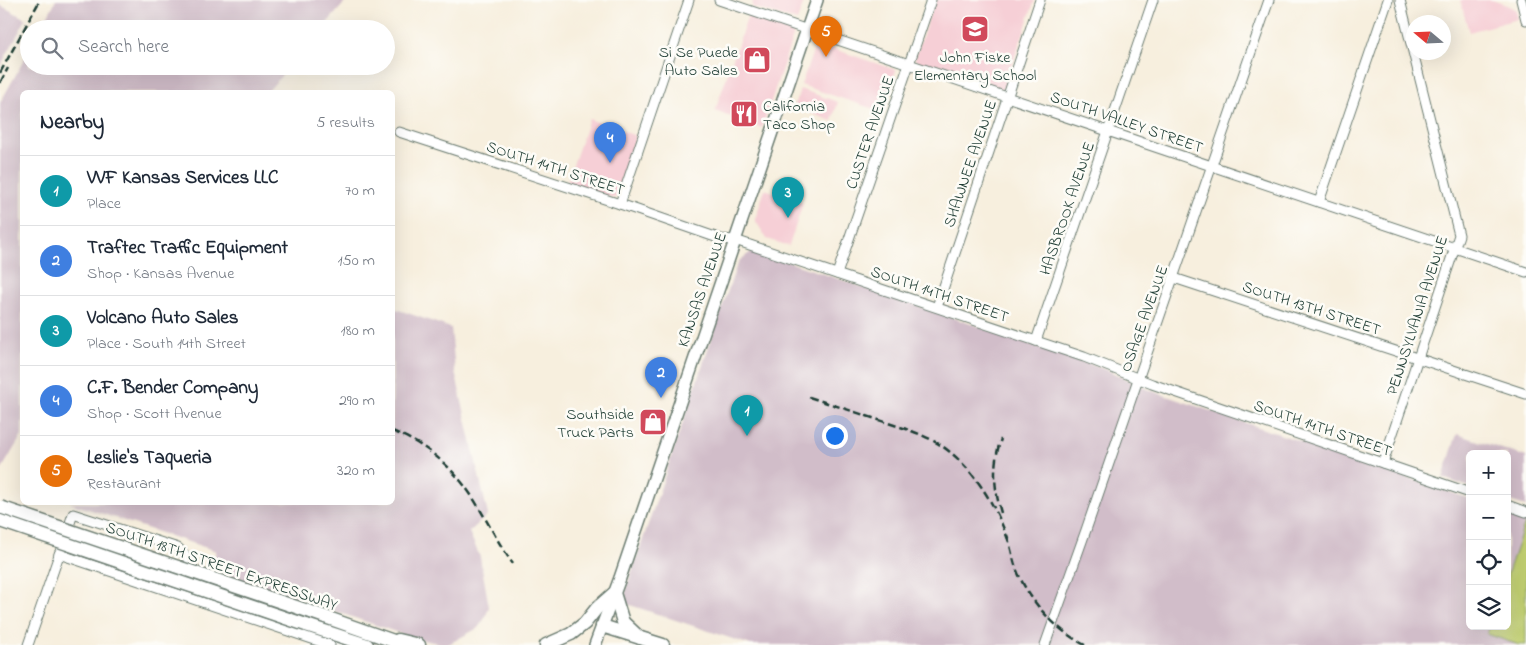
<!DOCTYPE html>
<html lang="en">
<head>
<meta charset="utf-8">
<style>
  body { margin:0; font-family:"Indie Flower",sans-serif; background:#f2f2f3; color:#1f2937 }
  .controls { position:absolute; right:15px; bottom:15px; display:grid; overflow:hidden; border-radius:8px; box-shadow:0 5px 20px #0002 }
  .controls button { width:45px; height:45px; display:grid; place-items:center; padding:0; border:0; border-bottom:1px solid #e0e1e3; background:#fff; color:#1f2937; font:25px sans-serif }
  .compass { position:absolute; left:1406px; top:15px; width:45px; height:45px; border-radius:50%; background:#fff; box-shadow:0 5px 20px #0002; rotate:289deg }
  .you { position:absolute; left:834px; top:435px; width:18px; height:18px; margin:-12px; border:4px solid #fff; border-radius:50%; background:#1a73e8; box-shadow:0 0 0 8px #1a73e833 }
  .badge { display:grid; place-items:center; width:32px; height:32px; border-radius:50%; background:#111827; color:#fff; font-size:16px; font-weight:700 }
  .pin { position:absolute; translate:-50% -41px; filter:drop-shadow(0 1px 2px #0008) }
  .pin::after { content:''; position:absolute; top:26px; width:18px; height:15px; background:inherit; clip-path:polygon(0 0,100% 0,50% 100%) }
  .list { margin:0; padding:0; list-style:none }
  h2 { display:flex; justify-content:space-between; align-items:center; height:65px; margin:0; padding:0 20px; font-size:21px }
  h2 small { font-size:16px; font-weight:400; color:#747a83 }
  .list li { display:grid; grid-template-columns:32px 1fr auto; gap:15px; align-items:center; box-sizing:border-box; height:70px; padding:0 20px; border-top:1px solid #e0e1e3 }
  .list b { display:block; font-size:19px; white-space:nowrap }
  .list p { margin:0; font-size:16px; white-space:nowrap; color:#747a83 }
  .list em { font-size:16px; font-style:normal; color:#747a83 }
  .icon { flex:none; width:28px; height:28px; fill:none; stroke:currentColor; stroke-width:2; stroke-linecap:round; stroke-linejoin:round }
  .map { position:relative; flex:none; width:1526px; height:645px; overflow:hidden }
  .search { position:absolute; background:#fff; box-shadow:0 5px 20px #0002; left:20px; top:20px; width:375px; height:55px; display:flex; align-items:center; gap:12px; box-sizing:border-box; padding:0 18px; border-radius:28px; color:#747a83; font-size:19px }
  .panel { position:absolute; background:#fff; box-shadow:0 5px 20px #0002; left:20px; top:90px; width:375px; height:415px; border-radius:8px }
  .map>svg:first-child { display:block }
</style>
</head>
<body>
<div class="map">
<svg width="1526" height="645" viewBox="0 0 1526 645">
  <rect width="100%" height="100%" fill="#fdfcf7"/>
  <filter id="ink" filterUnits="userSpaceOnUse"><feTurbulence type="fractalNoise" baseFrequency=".02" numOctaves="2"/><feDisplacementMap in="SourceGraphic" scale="10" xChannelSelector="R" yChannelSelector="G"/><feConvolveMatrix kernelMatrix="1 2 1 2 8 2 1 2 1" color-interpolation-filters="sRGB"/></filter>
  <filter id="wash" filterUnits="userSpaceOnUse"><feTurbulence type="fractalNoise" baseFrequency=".0096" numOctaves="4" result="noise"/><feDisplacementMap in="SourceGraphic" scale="20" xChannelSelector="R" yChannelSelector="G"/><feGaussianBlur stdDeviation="1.12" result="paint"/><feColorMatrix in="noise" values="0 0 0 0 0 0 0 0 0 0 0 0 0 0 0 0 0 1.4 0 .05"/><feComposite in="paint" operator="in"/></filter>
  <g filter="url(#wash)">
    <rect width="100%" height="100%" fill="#f7efde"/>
    <g fill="#f6cfd6">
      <polygon points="753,0 805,0 797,21 752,7"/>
      <polygon points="935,0 1035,0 1004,88 1001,89 994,87 989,82 944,67 925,65 915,60 915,58"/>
      <polygon points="1460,0 1492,0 1507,5 1516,10 1517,19 1469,32"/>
      <polygon points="748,15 792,30 794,33 762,128 715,111"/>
      <polygon points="816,43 896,70 883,112 801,85"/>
      <polygon points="800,89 838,102 832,121 794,107"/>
      <polygon points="589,119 636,136 616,197 614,198 567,182"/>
      <polygon points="765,189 803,203 789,246 767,239 755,220"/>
    </g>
    <g fill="#d1bdc9">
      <polygon points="56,0 347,0 322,29 41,29"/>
      <polygon points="0,5 26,19 0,67"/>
      <polygon points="29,51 29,66 290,66 267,92 22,92 22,435 0,472 0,103"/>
      <polygon points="751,252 762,253 1107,370 1149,390 1470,499 1470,626 1490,626 1488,634 1519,645 751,645 624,603 626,589 736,267 739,261"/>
      <polygon points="393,308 451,328 455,371 488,515 469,532 480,557 489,607 485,618 478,628 447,645 413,638 212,569 216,551 70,503 392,502"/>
      <polygon points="1457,434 1526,457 1526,506 1507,500 1507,454 1470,454 1470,487 1443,478"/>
      <polygon points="1507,512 1526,518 1507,575"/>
    </g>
    <polygon fill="#bfcd6f" stroke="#6f8552" points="1526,520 1526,645 1519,645 1487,634 1490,626 1507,626 1507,575"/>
  </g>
  <g filter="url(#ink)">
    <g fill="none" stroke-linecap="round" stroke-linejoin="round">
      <defs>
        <g id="minor">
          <polyline points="719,0 1526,272"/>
          <polyline points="1521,0 1526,20"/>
          <polyline points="399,132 620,204 721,239 735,240 1084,357 1152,384 1470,493"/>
          <polyline points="1319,202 1388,0"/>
          <polyline points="620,204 689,0"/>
          <polyline points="837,274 931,0"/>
          <polyline points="1174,278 1526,394"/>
          <polyline points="937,307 1040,0"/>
          <polyline points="1036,341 1153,0"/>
          <polyline points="1383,463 1459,235 1400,0"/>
          <polyline points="1507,505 1526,512"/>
          <polyline points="59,554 330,645"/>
          <polyline points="28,645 73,514 178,548 190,560 196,575"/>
          <polyline points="1045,645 1086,530 1269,0"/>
        </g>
        <polyline id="major" points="595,645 620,578 817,0"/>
        <g id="highway">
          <polyline points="311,612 405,645"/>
          <polyline points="306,625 367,645"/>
          <polyline points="602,626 663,645"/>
          <polyline points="398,640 419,645"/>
          <polyline points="546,645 571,634 585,623 597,608 614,593 623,622 640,638"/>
        </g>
      </defs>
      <use href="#minor" stroke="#6b7b70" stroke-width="11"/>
      <use href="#major" stroke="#6b7b70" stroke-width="14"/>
      <use href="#highway" stroke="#6b7b70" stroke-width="15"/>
      <use href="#minor" stroke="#fff" stroke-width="9"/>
      <use href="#major" stroke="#fff" stroke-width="11"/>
      <use href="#highway" stroke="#fff" stroke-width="12"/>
      <g stroke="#1f3d34" stroke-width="2.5" stroke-dasharray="8 4" stroke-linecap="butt">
        <polyline points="0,73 40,0"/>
        <polyline points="0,83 8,68"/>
        <path d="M809,397C834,405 858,413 882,421C903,428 924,434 942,446C974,468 996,506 1009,542"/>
        <path d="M392,431C426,444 454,468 473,498C487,520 498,543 513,564"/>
        <path d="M1001,513C994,488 992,464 1001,439"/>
        <path d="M1007,535C1010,544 1012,555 1015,565C1026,598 1054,629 1085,645"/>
      </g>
      <defs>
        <g id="highway-bridge">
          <polyline points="0,507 311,612"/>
          <polyline points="0,521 306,625"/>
        </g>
      </defs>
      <use href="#highway-bridge" stroke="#6b7b70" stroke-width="15" stroke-linecap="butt"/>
      <use href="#highway-bridge" stroke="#fff" stroke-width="12"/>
    </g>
  </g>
  <defs>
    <symbol id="school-square" viewBox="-11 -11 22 22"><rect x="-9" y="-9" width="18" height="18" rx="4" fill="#d1495b" stroke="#fdfcf7"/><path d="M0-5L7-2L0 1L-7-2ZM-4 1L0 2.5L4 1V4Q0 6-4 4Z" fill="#fff"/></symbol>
    <symbol id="shop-square" viewBox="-11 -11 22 22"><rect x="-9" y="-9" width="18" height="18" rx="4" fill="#d1495b" stroke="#fdfcf7"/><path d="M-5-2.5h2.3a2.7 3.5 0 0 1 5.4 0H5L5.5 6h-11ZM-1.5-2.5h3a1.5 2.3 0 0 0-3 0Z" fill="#fff"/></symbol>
    <symbol id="restaurant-square" viewBox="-11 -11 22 22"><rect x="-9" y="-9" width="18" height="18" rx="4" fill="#d1495b" stroke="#fdfcf7"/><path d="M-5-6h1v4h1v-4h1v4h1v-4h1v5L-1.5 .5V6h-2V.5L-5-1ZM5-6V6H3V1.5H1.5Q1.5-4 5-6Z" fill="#fff"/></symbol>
  </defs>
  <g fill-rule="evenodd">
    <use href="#school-square" x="959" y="13" width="32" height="32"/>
    <use href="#shop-square" x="741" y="44" width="32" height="32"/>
    <use href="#restaurant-square" x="728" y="98" width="32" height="32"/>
    <use href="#shop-square" x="637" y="406" width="32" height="32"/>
  </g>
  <g text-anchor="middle" stroke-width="5" stroke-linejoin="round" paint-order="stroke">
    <g font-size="16" fill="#1f3d34" stroke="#fdfcf7" text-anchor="end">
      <text x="738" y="57">Si Se Puede<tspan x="738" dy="18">Auto Sales</tspan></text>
      <text x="975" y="62" text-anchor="middle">John Fiske<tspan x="975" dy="18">Elementary School</tspan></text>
      <text x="763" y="111" text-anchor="start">California<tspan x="763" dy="18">Taco Shop</tspan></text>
      <text x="634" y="419">Southside<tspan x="634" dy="18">Truck Parts</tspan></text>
    </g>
    <g font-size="16" fill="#1f3d34" stroke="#fdfcf7">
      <text transform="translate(1127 121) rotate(19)" y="6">SOUTH VALLEY STREET</text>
      <text transform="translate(869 132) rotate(-71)" y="6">CUSTER AVENUE</text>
      <text transform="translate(969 163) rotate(-71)" y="6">SHAWNEE AVENUE</text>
      <text transform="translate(556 167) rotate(18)" y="6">SOUTH 14TH STREET</text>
      <text transform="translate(1066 208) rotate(-71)" y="6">HASBROOK AVENUE</text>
      <text transform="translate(701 289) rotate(-71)" y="6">KANSAS AVENUE</text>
      <text transform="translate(940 293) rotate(19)" y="6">SOUTH 14TH STREET</text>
      <text transform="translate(1312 307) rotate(18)" y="6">SOUTH 13TH STREET</text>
      <text transform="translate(1416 315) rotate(-72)" y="6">PENNSYLVANIA AVENUE</text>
      <text transform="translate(1143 318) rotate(-70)" y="6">OSAGE AVENUE</text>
      <text transform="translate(1323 427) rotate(19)" y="6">SOUTH 14TH STREET</text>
      <text transform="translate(222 565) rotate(19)" y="6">SOUTH 18TH STREET EXPRESSWAY</text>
    </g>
  </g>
</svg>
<div class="controls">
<button>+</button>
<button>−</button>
<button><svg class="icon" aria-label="locate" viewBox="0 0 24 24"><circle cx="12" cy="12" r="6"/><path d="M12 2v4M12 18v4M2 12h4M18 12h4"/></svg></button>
<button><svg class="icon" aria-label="layers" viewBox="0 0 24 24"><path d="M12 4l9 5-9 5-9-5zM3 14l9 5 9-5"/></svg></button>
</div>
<svg class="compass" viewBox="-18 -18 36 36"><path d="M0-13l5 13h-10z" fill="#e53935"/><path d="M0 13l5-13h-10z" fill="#747a83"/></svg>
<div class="you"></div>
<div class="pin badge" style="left:747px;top:436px;background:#0f9aa8">1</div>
<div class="pin badge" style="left:661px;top:398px;background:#3f7fe0">2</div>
<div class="pin badge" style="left:788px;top:218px;background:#0f9aa8">3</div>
<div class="pin badge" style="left:610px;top:163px;background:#3f7fe0">4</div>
<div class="pin badge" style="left:826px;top:57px;background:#e8710a">5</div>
<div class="search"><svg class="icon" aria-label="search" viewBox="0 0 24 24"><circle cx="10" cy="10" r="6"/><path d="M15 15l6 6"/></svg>Search here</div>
<section class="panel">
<h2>Nearby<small>5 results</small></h2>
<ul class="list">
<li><span class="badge" style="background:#0f9aa8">1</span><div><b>VVF Kansas Services LLC</b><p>Place</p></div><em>70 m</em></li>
<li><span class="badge" style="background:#3f7fe0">2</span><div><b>Traftec Traffic Equipment</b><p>Shop · Kansas Avenue</p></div><em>150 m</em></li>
<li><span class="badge" style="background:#0f9aa8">3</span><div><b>Volcano Auto Sales</b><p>Place · South 14th Street</p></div><em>180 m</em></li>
<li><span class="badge" style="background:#3f7fe0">4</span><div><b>C.F. Bender Company</b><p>Shop · Scott Avenue</p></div><em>290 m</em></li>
<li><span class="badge" style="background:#e8710a">5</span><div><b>Leslie's Taqueria</b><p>Restaurant</p></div><em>320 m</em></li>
</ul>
</section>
</div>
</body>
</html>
